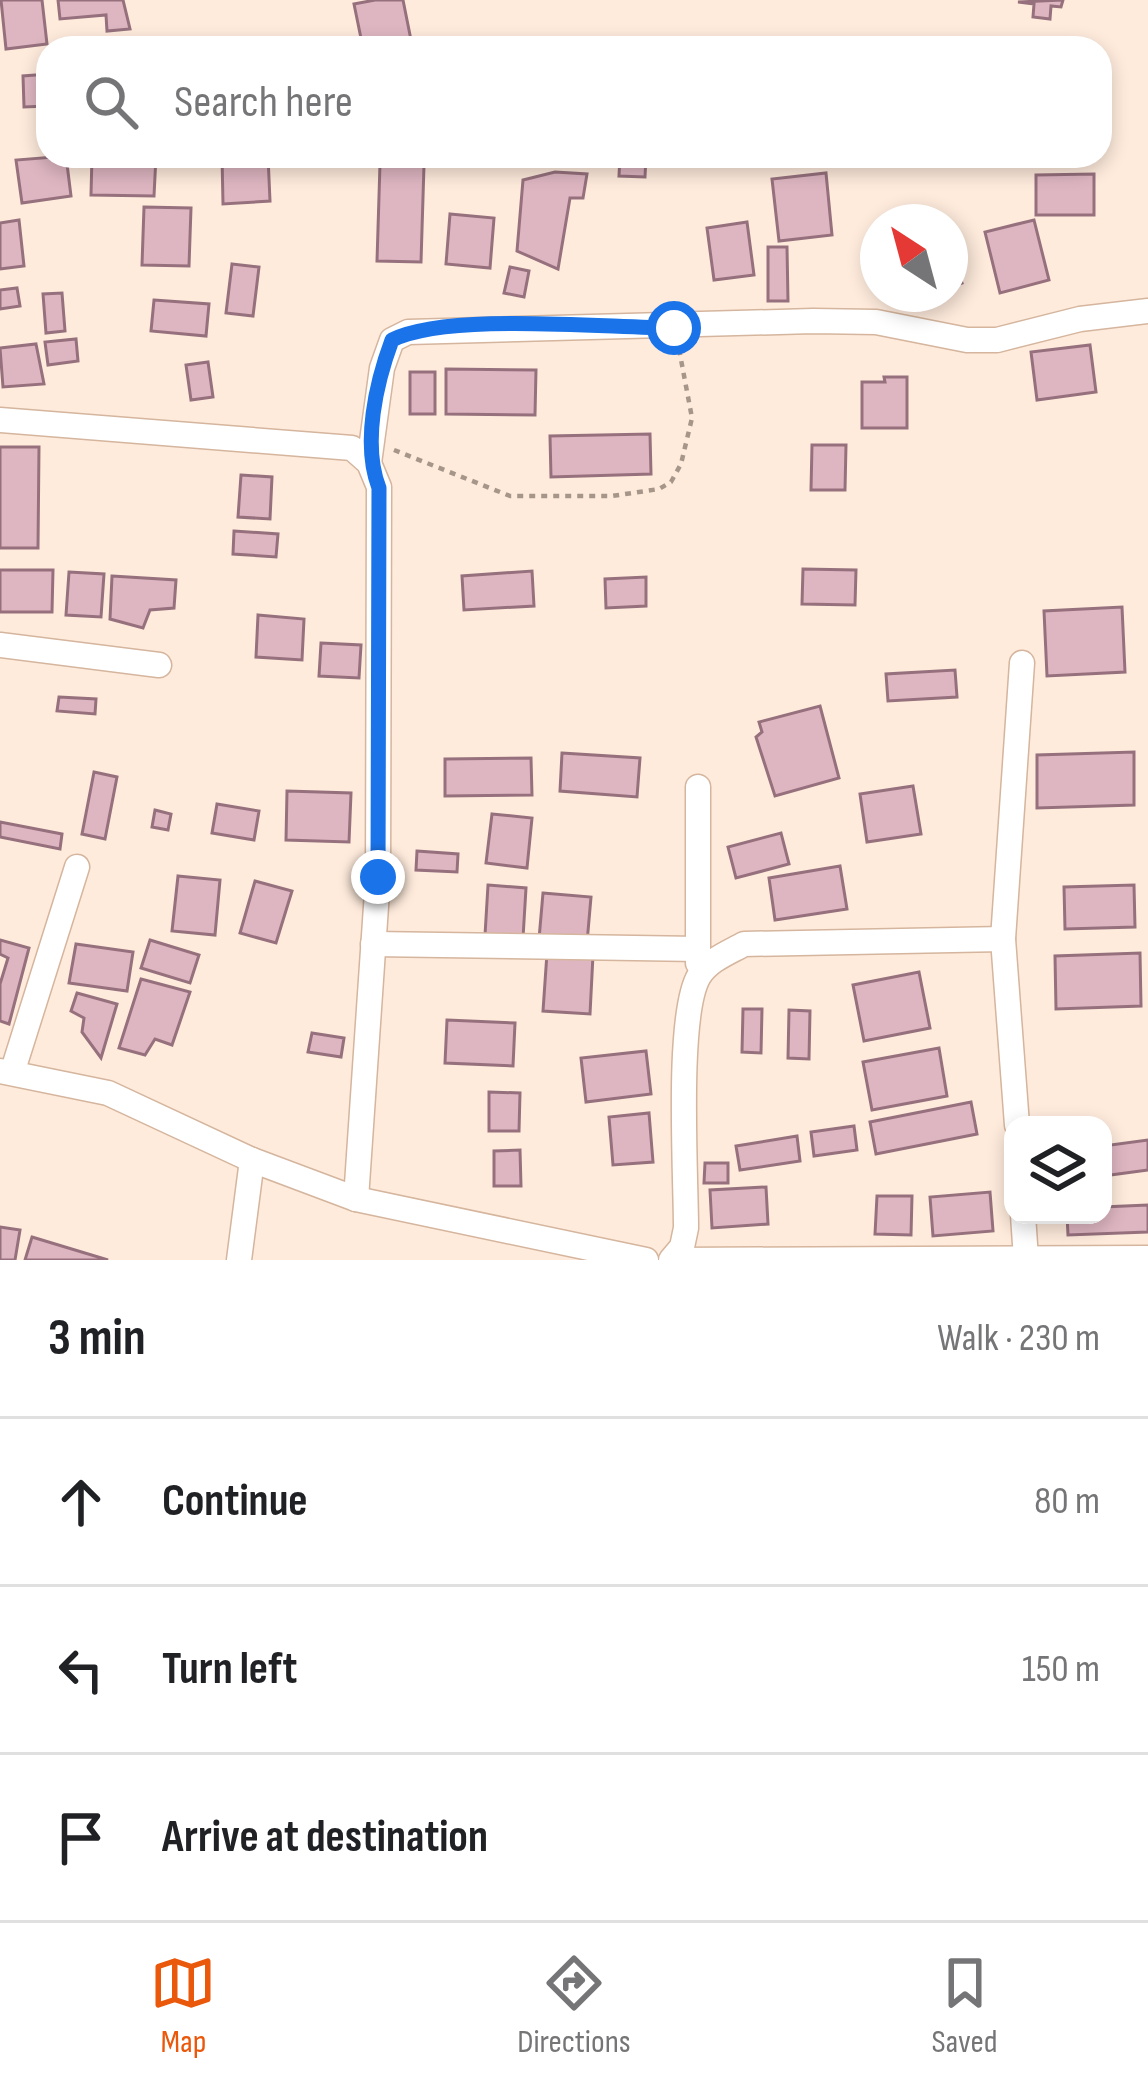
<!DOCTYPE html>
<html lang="en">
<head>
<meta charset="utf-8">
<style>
  body { margin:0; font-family:"Sofia Sans Condensed",sans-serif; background:#f2f2f2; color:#202124 }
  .controls { position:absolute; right:36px; bottom:36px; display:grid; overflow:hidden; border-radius:24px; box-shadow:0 6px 18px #0003 }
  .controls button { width:108px; height:108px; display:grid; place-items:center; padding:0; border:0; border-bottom:3px solid #e0e0e0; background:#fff; color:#202124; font:60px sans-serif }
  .compass { position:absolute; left:860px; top:204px; width:108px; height:108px; border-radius:50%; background:#fff; box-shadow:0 6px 18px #0003; rotate:324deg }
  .stop { position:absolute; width:36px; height:36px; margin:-27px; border:9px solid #1a73e8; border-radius:50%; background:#fff }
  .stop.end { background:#1a73e8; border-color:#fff; box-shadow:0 3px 12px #0008 }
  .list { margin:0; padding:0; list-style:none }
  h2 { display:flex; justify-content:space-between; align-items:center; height:156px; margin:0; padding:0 48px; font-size:51px }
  h2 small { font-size:39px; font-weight:400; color:#757577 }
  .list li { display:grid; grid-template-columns:78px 1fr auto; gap:36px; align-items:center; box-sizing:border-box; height:168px; padding:0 48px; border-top:3px solid #e0e0e0 }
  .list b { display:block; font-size:45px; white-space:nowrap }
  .list em { font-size:39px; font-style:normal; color:#757577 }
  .icon { flex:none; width:66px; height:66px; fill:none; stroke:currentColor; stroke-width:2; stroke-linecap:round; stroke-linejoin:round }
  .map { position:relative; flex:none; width:1148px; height:1260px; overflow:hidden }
  .search { position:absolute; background:#fff; box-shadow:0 6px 18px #0003; left:36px; right:36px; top:36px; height:132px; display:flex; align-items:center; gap:30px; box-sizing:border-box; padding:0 42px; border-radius:36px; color:#757577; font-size:45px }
  .sheet { height:660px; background:#fff }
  nav { display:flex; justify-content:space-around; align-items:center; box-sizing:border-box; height:168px; border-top:3px solid #e0e0e0; background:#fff; font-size:33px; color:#757577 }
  nav a { display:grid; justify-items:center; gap:6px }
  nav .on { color:#ea580c }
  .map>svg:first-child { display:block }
</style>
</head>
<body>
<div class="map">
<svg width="1148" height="1260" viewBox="0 0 1148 1260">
  <rect width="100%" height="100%" fill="#feebdc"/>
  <g fill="#deb6c2" stroke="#96717d" stroke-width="3">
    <polygon points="1,0 42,0 47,44 6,49"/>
    <polygon points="58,0 123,0 130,29 107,31 106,15 60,19"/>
    <polygon points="375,0 403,0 411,40 363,48 354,4"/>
    <polygon points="1063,0 1061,7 1051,6 1050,19 1033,17 1034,4 1018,2"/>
    <polygon points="48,74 48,106 24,107 23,76"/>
    <polygon points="66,156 71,196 22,203 16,160"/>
    <polygon points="92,156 156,156 154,196 91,195"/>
    <polygon points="222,156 268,156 270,201 223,204"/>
    <polygon points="525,156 593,156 592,160 525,159"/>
    <polygon points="620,156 646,156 645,177 619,176"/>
    <polygon points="380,164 424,165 421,262 377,261"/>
    <polygon points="555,172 587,174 583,198 570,198 558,269 517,251 523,180"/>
    <polygon points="826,173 832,235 779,241 772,179"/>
    <polygon points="1094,174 1094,215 1036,215 1036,175"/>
    <polygon points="144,207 191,208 189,266 142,265"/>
    <polygon points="450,214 494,218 490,268 446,264"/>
    <polygon points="19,220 24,266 0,269 0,223"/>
    <polygon points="1034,220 1049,280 1000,293 985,232"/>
    <polygon points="747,222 754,275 714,280 707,228"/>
    <polygon points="768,247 787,247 788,301 768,301"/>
    <polygon points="950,249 962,283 950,287"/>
    <polygon points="232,264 259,267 253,316 226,313"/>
    <polygon points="510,267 529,271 524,297 504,293"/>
    <polygon points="17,288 20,306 0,309 0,290"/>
    <polygon points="62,293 65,331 46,333 43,294"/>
    <polygon points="154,300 209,304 206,336 151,331"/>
    <polygon points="76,339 78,361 48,365 45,342"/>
    <polygon points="36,344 44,384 3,387 0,348"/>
    <polygon points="1090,345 1096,392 1037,400 1031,352"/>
    <polygon points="208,362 213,397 191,400 186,365"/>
    <polygon points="446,369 536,370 535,415 446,414"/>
    <rect x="410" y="372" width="25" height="42"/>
    <polygon points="884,377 907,377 907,428 862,428 862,382 885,382"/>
    <polygon points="650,434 651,474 551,477 550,436"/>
    <polygon points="812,445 846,445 845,490 811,490"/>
    <polygon points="0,447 39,447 38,548 0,548"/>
    <polygon points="241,475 272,477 270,519 238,517"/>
    <polygon points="234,531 278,534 276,557 233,554"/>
    <polygon points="803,569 856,570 855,605 802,604"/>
    <polygon points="0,570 53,570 52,612 0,612"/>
    <polygon points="532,571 534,606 464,610 462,576"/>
    <polygon points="69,572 104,574 101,617 66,615"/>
    <polygon points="112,576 176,580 174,608 150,610 143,628 110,619"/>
    <polygon points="646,577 646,606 606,608 605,579"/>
    <polygon points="1122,607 1125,672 1047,676 1044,611"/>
    <polygon points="258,615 304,619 302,660 256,657"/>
    <polygon points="321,643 361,645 359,678 319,676"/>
    <polygon points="955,670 957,697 888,701 886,674"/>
    <polygon points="59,697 96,699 95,714 57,711"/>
    <polygon points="820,706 839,778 775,796 756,737 762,732 759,722"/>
    <polygon points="1134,752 1134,805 1037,808 1037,755"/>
    <polygon points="562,753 640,758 637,797 560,791"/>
    <polygon points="531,758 532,795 445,796 445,759"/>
    <polygon points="94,772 117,777 105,839 82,834"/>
    <polygon points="913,786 921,834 867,842 860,794"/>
    <polygon points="287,791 351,793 349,842 286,840"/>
    <polygon points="217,804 259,811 254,840 212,833"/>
    <polygon points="155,810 171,814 168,830 152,827"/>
    <polygon points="492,814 532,818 527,868 486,863"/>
    <polygon points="0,822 62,834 60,849 0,837"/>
    <polygon points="781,833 789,864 736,878 728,847"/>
    <polygon points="417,851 458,854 457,872 416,870"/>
    <polygon points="840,866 847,909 775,920 769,878"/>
    <polygon points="178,876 220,880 215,935 172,931"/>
    <polygon points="255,881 292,891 276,943 240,933"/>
    <polygon points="488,885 526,888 523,938 485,935"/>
    <polygon points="1134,885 1135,927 1065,929 1064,887"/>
    <polygon points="543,893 591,897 587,943 539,939"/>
    <polygon points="0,940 29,948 9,1024 0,1021 0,984 8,958 0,954"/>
    <polygon points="150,940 199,955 190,983 141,968"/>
    <polygon points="76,944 133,952 127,991 69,983"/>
    <polygon points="547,953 593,955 590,1014 543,1011"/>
    <polygon points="1140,953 1141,1006 1056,1009 1055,956"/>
    <polygon points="919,972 930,1028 864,1041 853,985"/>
    <polygon points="141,979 190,992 172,1045 155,1039 145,1055 119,1048"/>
    <polygon points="77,993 117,1004 101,1058 82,1032 84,1018 71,1011"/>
    <polygon points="743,1009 762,1009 761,1053 742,1052"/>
    <polygon points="789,1010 810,1011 809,1059 788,1058"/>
    <polygon points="447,1020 515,1023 513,1066 445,1063"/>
    <polygon points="312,1033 344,1038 341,1057 308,1052"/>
    <polygon points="939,1048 947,1096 872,1110 863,1062"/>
    <polygon points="646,1051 651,1094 586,1102 581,1058"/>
    <polygon points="489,1092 520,1093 519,1131 489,1131"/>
    <polygon points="971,1102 977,1134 876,1154 870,1122"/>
    <polygon points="649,1113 653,1162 613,1165 609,1117"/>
    <polygon points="854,1126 857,1150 814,1156 811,1132"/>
    <polygon points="797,1136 800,1161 740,1170 736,1146"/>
    <polygon points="1148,1140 1148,1170 1103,1176 1103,1146"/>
    <polygon points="520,1150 521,1186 494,1186 494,1151"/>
    <polygon points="705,1163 728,1163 728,1183 704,1183"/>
    <polygon points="766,1187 768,1224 712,1228 710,1190"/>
    <polygon points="990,1192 993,1231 933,1236 930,1197"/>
    <polygon points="877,1196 912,1196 911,1235 875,1234"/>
    <polygon points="1148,1205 1148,1232 1068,1235 1067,1215 1103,1215 1103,1207"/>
    <polygon points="0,1227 20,1230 15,1260 0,1260"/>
    <polygon points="32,1237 108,1260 25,1260"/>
  </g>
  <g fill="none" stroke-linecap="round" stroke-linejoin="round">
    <defs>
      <g id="minor">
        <polyline points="0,420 352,448 369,463 379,487 378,877 356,1199"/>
        <polyline points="369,463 382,368 392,340 408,332 813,321 876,322 967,340 997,340 1080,319 1148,311"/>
        <polyline points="0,645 159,665"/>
        <polyline points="373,944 698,949"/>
        <polyline points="698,963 698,787"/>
        <polyline points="13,1070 77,867"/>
        <polyline points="0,1071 108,1093 252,1160 356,1199 646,1260"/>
        <polyline points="1017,1125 1003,939 1022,663"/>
        <polyline points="1023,1215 1026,1259"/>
        <polyline points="239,1260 252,1160"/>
        <path d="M671,1260L682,1247L686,1228C686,1175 676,1015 699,976C709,960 728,953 744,944L1003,939"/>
        <polyline points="673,1260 1148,1258"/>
      </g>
    </defs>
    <use href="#minor" stroke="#d5b59d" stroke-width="27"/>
    <polyline stroke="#a6968a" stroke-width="4.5" stroke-dasharray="6 6" stroke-linecap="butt" points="394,450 510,496 612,496 659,489 671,482 681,464 692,418 679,349"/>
    <use href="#minor" stroke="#fff" stroke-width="24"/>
  </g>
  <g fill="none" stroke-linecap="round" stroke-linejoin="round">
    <path stroke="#1a73e8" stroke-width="15" d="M378,877L379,488C362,444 376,383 392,340C450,312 605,328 674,328"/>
  </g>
</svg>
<div class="controls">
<button><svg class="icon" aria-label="layers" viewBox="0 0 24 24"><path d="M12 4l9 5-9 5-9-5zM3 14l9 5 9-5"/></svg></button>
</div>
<svg class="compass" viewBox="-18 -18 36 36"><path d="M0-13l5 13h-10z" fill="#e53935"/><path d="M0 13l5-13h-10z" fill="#757577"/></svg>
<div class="stop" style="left:674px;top:328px"></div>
<div class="stop end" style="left:378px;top:877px"></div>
<div class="search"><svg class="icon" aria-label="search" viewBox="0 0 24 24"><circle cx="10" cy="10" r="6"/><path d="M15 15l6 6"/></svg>Search here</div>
</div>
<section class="sheet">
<h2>3 min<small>Walk · 230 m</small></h2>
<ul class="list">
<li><svg class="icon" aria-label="ahead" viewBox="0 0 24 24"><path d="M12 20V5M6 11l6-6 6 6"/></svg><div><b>Continue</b></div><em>80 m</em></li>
<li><svg class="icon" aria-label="left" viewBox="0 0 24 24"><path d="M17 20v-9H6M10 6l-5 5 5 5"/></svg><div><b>Turn left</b></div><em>150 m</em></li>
<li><svg class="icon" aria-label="arrive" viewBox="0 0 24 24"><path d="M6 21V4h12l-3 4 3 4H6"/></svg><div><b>Arrive at destination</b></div></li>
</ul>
</section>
<nav>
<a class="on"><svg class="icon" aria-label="map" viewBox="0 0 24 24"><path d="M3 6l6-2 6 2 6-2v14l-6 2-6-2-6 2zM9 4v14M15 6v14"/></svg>Map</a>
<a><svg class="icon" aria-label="directions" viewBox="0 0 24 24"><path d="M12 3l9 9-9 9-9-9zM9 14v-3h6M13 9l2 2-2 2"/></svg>Directions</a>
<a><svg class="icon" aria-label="saved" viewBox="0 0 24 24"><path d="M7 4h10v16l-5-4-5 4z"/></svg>Saved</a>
</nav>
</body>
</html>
